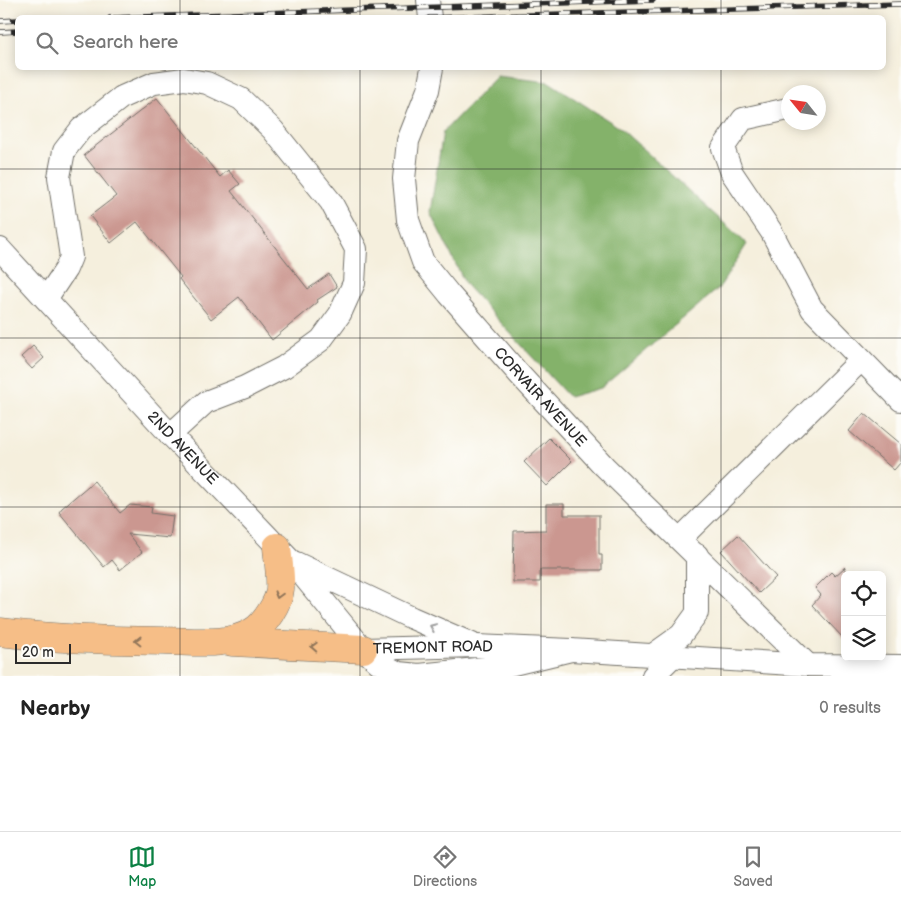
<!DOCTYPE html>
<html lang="en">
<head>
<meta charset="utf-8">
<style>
  body { margin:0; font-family:"Balsamiq Sans",sans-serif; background:#f6f6f6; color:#222 }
  .controls { position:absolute; right:15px; bottom:15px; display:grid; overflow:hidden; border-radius:8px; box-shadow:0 2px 12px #0003 }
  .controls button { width:45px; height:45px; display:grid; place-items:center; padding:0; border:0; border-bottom:1px solid #e0e0e0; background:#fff; color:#222; font:25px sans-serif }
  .compass { position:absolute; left:781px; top:85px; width:45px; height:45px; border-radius:50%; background:#fff; box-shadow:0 2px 12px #0003; rotate:300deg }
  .scale { position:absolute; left:15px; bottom:12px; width:56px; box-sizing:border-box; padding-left:5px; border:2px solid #2b2b2b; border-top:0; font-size:14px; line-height:18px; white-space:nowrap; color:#2b2b2b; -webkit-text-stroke:4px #fdfcf7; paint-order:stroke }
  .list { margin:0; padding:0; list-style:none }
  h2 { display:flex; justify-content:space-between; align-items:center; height:65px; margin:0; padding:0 20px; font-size:21px }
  h2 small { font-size:16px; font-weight:400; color:#767676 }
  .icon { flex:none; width:28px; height:28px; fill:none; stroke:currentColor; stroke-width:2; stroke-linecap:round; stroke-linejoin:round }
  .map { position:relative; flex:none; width:901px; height:676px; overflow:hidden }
  .search { position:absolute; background:#fff; box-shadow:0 2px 12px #0003; left:15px; right:15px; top:15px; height:55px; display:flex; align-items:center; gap:12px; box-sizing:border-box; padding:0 18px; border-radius:8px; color:#767676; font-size:19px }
  .sheet { height:155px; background:#fff }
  nav { display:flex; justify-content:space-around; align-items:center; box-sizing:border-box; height:70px; border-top:1px solid #e0e0e0; background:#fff; font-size:14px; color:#767676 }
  nav a { display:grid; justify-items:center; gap:2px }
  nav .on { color:#0b8043 }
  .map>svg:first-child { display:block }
</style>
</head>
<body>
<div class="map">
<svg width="901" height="676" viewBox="0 0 901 676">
  <rect width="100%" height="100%" fill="#fdfcf7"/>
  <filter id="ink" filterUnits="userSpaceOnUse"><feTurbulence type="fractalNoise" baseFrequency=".02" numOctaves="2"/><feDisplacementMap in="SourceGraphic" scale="10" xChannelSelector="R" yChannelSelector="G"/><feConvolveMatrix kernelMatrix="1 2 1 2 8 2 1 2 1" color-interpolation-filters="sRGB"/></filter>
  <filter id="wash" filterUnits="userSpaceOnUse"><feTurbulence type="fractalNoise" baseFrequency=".0096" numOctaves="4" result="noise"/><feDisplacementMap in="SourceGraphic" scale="20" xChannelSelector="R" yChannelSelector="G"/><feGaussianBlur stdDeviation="1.12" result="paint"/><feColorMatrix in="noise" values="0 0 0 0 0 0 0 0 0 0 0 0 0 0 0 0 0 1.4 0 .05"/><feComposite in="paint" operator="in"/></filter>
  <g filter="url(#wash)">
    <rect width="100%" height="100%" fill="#f5efdd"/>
    <polygon fill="#84b26b" stroke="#586e4b" points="497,76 549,82 620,128 747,244 719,288 601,388 569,397 466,285 430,212 443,132"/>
    <g id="blocks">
      <g fill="#cb9790">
        <polygon points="157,98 220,177 228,170 240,184 231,191 308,289 329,274 337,287 317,300 318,302 272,340 239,297 211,319 179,279 181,277 137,222 111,243 90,216 116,196 84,155"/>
        <polygon points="33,346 44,358 32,369 21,357"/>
        <polygon points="864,413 901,444 901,462 894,470 849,431"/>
        <polygon points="549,438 572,461 547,486 524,462"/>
        <polygon points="94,481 120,513 130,505 152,507 151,513 173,516 170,538 128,534 142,552 120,570 112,560 104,567 59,512 62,508"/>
        <polygon points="546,504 564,504 564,515 599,515 599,555 602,555 602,570 540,570 540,582 513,582 514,531 546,530"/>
        <polygon points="738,535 776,577 759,593 721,551"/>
        <polygon points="845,567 845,640 812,605 821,595 815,588 831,572 835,576"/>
      </g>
    </g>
  </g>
  <g filter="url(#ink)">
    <use href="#blocks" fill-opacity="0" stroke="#727069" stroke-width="1"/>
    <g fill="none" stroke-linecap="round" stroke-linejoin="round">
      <defs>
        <g id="minor">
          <polyline points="428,0 430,18"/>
          <path id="s1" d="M432,68L428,90L408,141L404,179L408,220L423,262L449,294L519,374L604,466L808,665"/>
          <polyline points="788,109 743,119 723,148 732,173 771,231 812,309 901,400"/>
          <path id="s2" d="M0,249L164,428L291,561L363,649L379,663L399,673L419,675L505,666L571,650"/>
          <polyline points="46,299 66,269 71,257 59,177 64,151 81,129 122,97 154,83 184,79 207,83 241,99 273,130 331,202 356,249 354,283 340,314 321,340 284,367 245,387 206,402 170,435"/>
          <polyline points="680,539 861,360"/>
          <polyline points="296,563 412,618 472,644"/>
          <path id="s3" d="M363,649L477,646L571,650L808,665L901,666"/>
          <polyline points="653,655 681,635 697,613 697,555"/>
          <polyline points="653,676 673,656"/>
        </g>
        <g id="highway">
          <path d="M0,632C54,639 108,640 163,641C190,641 228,647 252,632C264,626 279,602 280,589C281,575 278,560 277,547"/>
          <polyline points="232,642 363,649"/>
        </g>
      </defs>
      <use href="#minor" stroke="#727069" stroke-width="24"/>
      <use href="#highway" stroke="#727069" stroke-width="29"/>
      <use href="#minor" stroke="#fff" stroke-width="22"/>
      <use href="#highway" stroke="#f6be87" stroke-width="28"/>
      <defs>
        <g id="rail">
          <polyline points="110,18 653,0"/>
          <polyline points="429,18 901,4"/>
          <polyline points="0,21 18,20"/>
          <polyline points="0,32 18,31"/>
        </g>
      </defs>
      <use href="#rail" stroke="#2b2b2b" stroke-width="5.5"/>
      <use href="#rail" stroke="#fdfcf7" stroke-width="4" stroke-dasharray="11" stroke-linecap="butt"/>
    </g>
    <defs><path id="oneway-chevron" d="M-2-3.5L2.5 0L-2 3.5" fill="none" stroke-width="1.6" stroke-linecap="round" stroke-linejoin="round" transform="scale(1.25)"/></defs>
    <g stroke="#907459">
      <use href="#oneway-chevron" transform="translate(278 595) rotate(106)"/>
      <use href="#oneway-chevron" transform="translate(138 641) rotate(-179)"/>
      <use href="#oneway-chevron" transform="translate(314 647) rotate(-177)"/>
    </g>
    <use stroke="#a0a0a0" href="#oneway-chevron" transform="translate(433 627) rotate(-157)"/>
  </g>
  <path fill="none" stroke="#2b2b2b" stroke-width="1" stroke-opacity="0.55" d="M180,0V18M360,0V18M541,0V18M721,0V18M180,68V676M360,68V676M541,68V676M721,68V676M0,169H901M0,338H901M0,507H901"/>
  <g text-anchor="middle" stroke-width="4" stroke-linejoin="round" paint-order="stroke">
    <g font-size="15" fill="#2b2b2b" stroke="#fdfcf7">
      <text dy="5" stroke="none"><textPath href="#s1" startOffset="380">CORVAIR AVENUE</textPath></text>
      <text dy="5" stroke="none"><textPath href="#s2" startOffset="270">2ND AVENUE</textPath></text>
      <text dy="5" stroke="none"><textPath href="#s3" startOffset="70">TREMONT ROAD</textPath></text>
    </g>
  </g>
</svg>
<div class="controls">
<button><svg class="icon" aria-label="locate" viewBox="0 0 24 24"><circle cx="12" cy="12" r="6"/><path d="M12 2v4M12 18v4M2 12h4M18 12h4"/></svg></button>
<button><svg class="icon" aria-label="layers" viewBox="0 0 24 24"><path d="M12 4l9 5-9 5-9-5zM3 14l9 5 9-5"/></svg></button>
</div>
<svg class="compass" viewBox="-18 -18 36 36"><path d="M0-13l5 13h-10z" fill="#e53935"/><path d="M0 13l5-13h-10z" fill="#767676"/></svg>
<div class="scale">20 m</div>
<div class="search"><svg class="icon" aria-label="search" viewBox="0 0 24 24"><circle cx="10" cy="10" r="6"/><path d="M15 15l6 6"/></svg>Search here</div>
</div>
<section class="sheet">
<h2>Nearby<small>0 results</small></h2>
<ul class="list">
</ul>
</section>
<nav>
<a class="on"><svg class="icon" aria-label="map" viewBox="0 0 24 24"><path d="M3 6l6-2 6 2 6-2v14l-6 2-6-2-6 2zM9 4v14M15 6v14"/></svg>Map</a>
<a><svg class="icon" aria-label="directions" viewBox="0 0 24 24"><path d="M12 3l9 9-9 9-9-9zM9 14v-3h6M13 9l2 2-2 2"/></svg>Directions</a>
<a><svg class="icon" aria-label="saved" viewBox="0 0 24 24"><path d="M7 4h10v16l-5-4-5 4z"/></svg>Saved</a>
</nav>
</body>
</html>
